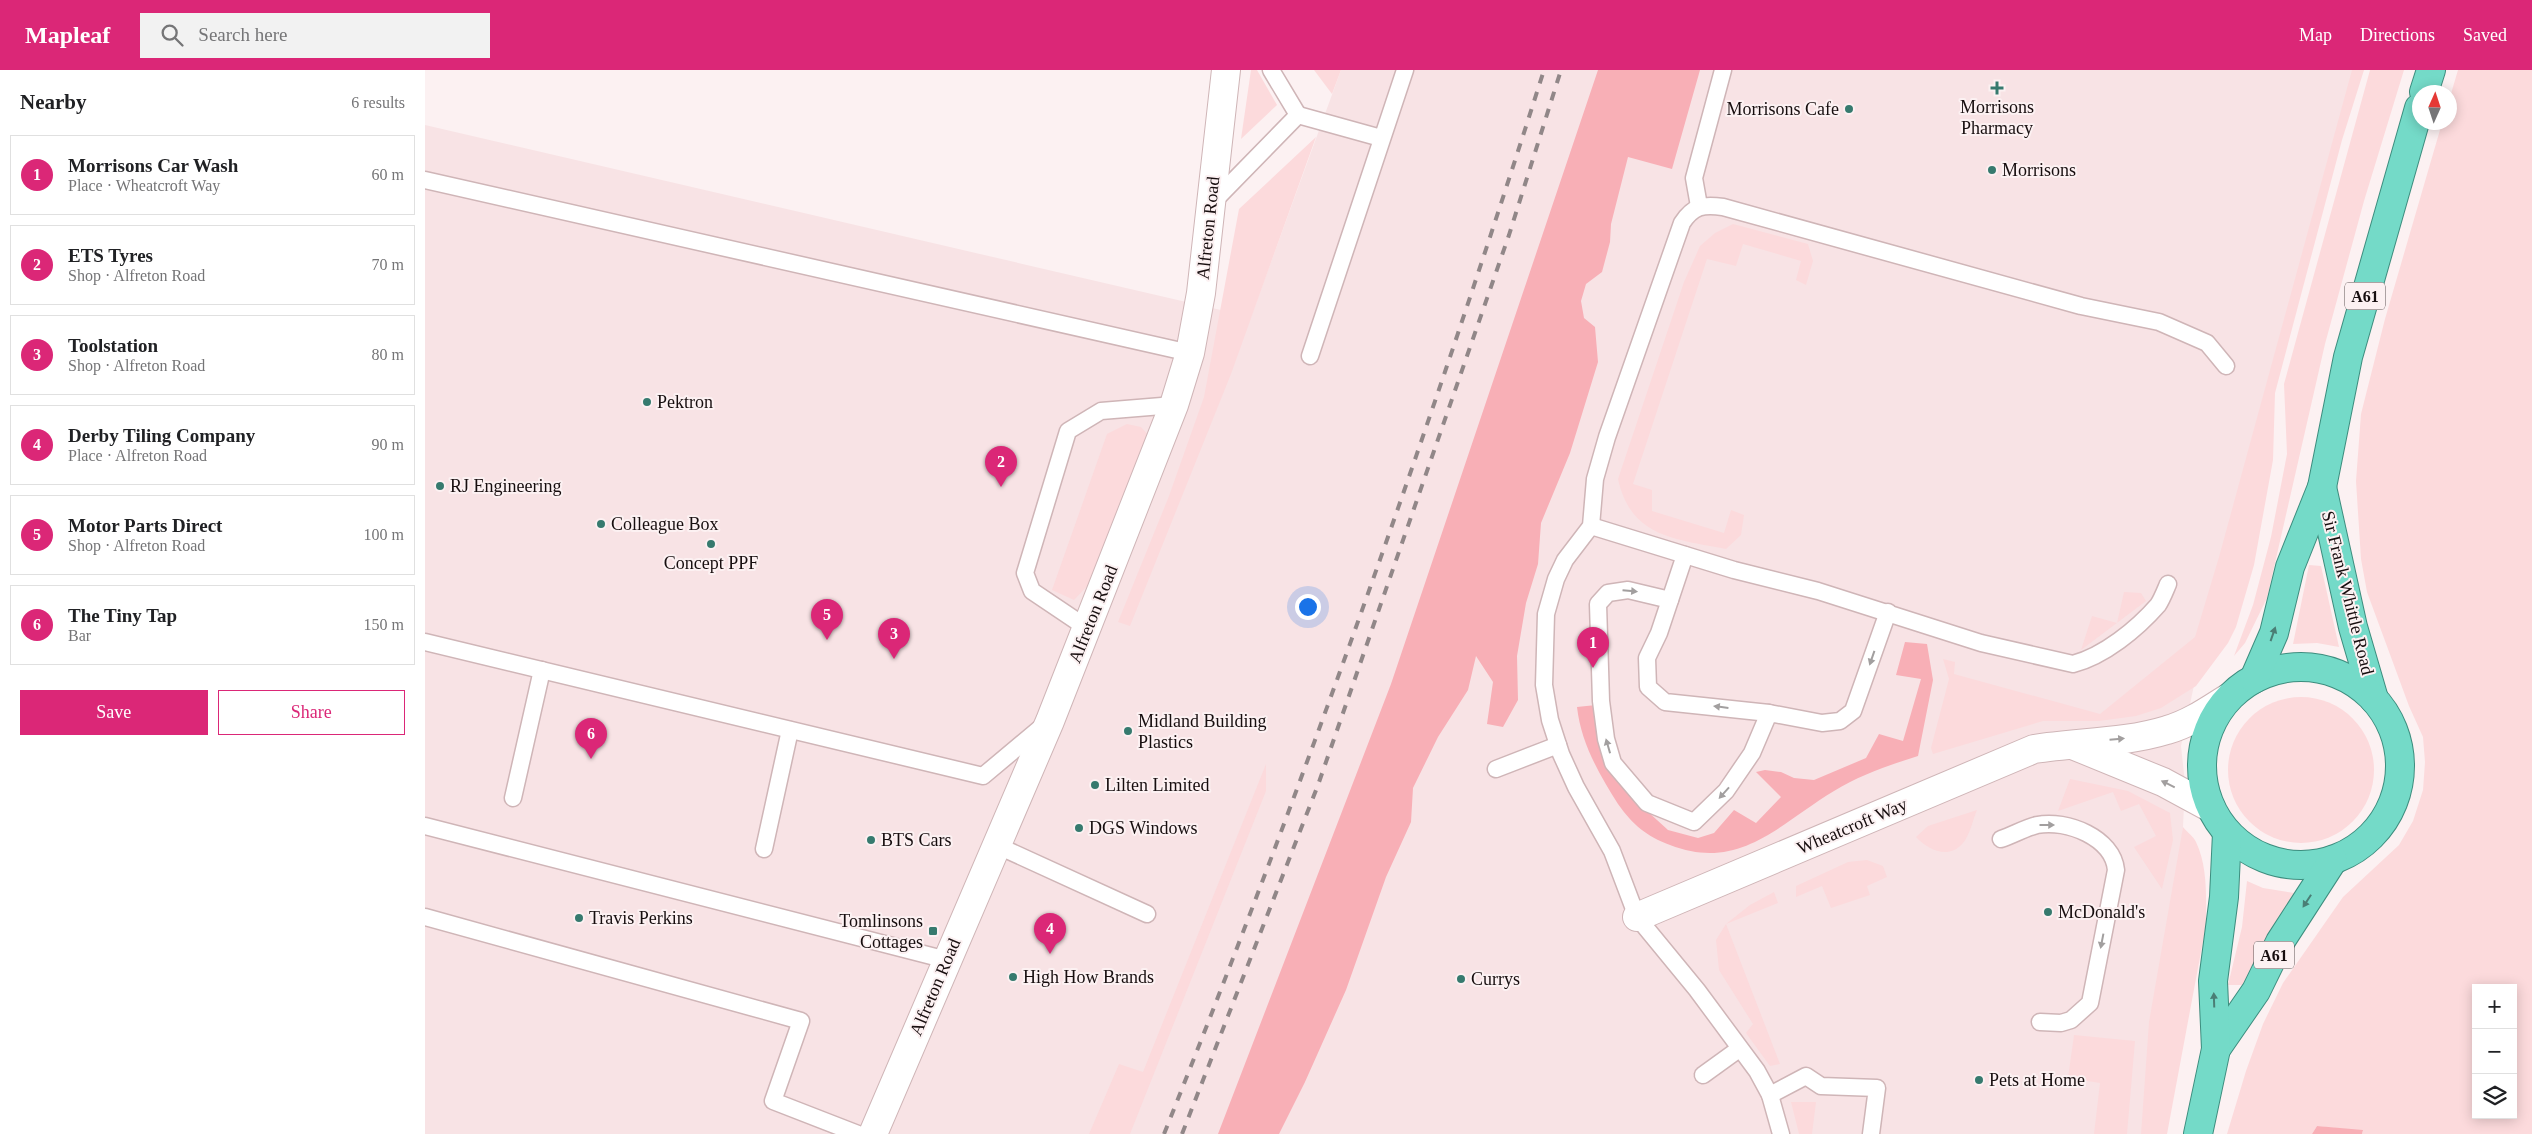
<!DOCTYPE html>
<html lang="en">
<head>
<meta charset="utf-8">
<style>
  body { margin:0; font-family:Georgia,serif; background:#f2f2f2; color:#202124 }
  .controls { position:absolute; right:15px; bottom:15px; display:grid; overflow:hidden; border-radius:0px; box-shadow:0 2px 12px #0003 }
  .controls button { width:45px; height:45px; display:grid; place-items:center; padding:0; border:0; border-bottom:1px solid #e0e0e0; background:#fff; color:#202124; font:25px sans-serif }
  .compass { position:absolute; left:1987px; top:15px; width:45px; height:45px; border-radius:50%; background:#fff; box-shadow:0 2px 12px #0003; rotate:3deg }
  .you { position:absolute; left:882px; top:536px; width:18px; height:18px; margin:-12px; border:4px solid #fff; border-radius:50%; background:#1a73e8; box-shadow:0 0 0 8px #1a73e833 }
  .badge { display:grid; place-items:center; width:32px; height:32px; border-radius:50%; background:#db2777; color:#fff; font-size:16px; font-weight:700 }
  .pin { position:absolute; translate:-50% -41px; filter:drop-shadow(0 1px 2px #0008) }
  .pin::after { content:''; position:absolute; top:26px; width:18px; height:15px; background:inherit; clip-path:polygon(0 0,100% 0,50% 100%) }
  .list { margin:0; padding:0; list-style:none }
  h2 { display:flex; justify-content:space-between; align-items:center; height:65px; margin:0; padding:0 20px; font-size:21px }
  h2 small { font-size:16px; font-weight:400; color:#757577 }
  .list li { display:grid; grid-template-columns:32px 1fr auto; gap:15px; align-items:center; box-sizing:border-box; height:80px; margin:0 10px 10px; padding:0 10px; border:1px solid #e0e0e0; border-radius:0px }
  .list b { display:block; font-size:19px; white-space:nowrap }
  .list p { margin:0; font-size:16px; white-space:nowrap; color:#757577 }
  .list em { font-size:16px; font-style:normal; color:#757577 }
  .actions { display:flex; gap:10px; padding:15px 20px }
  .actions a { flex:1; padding:11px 0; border:1px solid #db2777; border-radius:0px; text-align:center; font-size:18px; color:#db2777 }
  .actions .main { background:#db2777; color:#fff }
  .icon { flex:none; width:28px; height:28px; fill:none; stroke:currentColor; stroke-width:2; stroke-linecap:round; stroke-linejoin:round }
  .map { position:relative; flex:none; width:2107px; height:1064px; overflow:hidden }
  header { display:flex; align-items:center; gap:30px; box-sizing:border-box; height:70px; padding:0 25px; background:#db2777; color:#fff }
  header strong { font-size:24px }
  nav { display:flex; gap:28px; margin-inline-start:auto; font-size:18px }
  .search { width:350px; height:45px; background:#f2f2f2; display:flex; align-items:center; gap:12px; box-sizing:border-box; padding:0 18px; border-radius:0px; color:#757577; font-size:19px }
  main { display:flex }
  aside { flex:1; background:#fff }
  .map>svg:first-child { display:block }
</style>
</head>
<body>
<header>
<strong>Mapleaf</strong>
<div class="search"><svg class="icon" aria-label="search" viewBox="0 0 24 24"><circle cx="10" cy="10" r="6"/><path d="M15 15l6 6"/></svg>Search here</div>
<nav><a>Map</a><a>Directions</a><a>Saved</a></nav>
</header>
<main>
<aside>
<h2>Nearby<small>6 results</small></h2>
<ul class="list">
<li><span class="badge">1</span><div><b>Morrisons Car Wash</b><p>Place · Wheatcroft Way</p></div><em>60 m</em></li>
<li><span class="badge">2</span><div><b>ETS Tyres</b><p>Shop · Alfreton Road</p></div><em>70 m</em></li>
<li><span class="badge">3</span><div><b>Toolstation</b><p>Shop · Alfreton Road</p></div><em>80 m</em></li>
<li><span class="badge">4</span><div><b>Derby Tiling Company</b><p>Place · Alfreton Road</p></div><em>90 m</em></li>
<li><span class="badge">5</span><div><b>Motor Parts Direct</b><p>Shop · Alfreton Road</p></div><em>100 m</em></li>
<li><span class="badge">6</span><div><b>The Tiny Tap</b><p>Bar</p></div><em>150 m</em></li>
</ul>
<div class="actions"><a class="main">Save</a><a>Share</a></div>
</aside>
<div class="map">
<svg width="2107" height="1064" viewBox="0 0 2107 1064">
  <rect width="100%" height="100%" fill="#fcf1f2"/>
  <polygon fill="#f8e3e5" points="916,0 1934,0 1777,578 1756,676 1760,713 1758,757 1742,1064 0,1064 0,55 826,247"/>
  <g fill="#fcdadc" fill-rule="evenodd">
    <polygon points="826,0 832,0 852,35 816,69"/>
    <polygon points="889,0 916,0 907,24"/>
    <polygon points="1927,0 1939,0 1917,70 1850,323 1848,390 1829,495 1811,557 1803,573 1771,616 1736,638 1711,646 1674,651 1618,651 1508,684 1506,678 1524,609 1518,589 1530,592 1529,604 1675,644 1770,567 1794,487"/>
    <polygon points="1945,0 1979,0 1939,131 1900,274 1842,528 1820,573 1809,586 1828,535 1846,467 1862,384 1859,314"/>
    <path d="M2033,0H2107V1064H1937L1938,1061L1892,1056L1887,1064H1802L1821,1001L1838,954L1858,913L1918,827L1974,775L1988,751L1998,720L2000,692L1998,667L1984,636L1942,522L1936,489L1931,411L1936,344L1960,249L2017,53L2024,52L2025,27ZM2051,918H2088V1045H2051Z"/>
    <polygon points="891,67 806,304 705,556 693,552 744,426 779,327 814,139"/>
    <path d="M1308,154L1383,174L1388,191L1381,215L1371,210L1376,191L1318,174L1311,196L1282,189L1208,414L1227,420V441L1299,463L1306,440L1319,445L1316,465L1301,479C1251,469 1206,468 1193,409L1259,212L1275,176L1290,163Z"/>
    <polygon points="702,354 716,357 724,366 719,384 664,514 649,530 627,520 682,364"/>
    <polygon points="1884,495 1896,496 1914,577 1892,573 1868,574"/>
    <polygon points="1699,522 1716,523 1721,531 1656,580 1667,546 1692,553"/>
    <circle cx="1876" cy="700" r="73"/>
    <polygon points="841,694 841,721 705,1064 664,1064 694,994 718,1002"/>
    <polygon points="1645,709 1703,721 1745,743 1748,770 1737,819 1709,777 1731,766 1714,734 1696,741 1688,722 1633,741"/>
    <path d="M1552,740C1548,749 1545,765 1538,773C1524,790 1503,780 1491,767L1503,756Z"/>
    <path d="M1758,757C1762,762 1769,767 1771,772C1783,797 1781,828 1781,855L1742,1064H1716L1724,952Z"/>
    <polygon points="1442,790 1458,796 1462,807 1442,816 1445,825 1406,838 1397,816 1371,827 1371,816 1423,792"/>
    <polygon points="1822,811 1838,818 1876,824 1818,915 1803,915 1817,857"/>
    <polygon points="1349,822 1353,833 1301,854 1355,994 1345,996 1321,963 1328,954 1294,900 1291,870 1301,854 1325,835"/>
    <polygon points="1649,965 1710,971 1702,1064 1669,1064 1675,1013 1643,1008"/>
    <polygon points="1366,1032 1391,1032 1387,1064 1374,1064"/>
  </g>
  <g fill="#f8afb6">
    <polygon points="1173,0 1275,0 1247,99 1203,87 1186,154 1185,172 1177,202 1161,214 1156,231 1159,248 1170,257 1173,292 1145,383 1116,453 1113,494 1101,533 1092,586 1093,630 1078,657 1062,654 1068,612 1051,586 1043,620 1013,667 988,718 986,752 961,807 921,920 880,1012 854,1064 793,1064 966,614"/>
    <path d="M1480,572L1502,574L1508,610L1493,686C1464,695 1435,705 1409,721C1354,754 1315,802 1245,775C1221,766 1208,755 1193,734C1174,704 1156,673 1152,637L1171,635L1210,730L1243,760L1273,768L1289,763L1309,740L1331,753L1356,727L1331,702L1340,700L1356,702L1369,708L1389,710L1441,688L1454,664L1478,671L1496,609L1471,605Z"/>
    <polygon points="1892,1056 1938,1060 1937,1064 1887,1064"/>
  </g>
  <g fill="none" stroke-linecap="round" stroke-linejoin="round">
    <defs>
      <g id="service">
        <polyline points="846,0 873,45"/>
        <polyline points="0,110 765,283"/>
        <polyline points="787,133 873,45 956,68"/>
        <polyline points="1274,136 1269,108 1298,0"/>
        <polyline points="885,286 980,0"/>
        <path d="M1166,456L1309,500L1393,521L1556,573L1648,594C1679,586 1712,559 1733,535C1737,529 1740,521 1743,514"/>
        <polyline points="1260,485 1234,563 1222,588 1223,617 1240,632 1344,643"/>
        <polyline points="1245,530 1203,520 1183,523 1173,534 1176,631 1181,669 1188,693 1222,733 1269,752 1301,721 1327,683 1344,643 1397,653 1415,651 1428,641 1463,542"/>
        <polyline points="662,558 607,521 600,503 643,361 676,341 749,335"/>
        <polyline points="0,572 558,706 619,655"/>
        <polyline points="1071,699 1133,675"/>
        <polyline points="88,728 117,600"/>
        <polyline points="0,756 522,890"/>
        <path d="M1576,769C1588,765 1600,758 1612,755C1642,749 1688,768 1691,800L1665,933L1646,950L1636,953L1615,952"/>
        <polyline points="571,775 722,844"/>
        <polyline points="339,779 365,660"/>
        <polyline points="0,847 376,951 348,1031 433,1064"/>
        <polyline points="1278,1005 1314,979"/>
        <polyline points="1345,1025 1381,1006 1396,1016 1452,1018 1446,1064"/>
        <path d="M1356,1064L1345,1025L1332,1001L1272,920L1212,847L1187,781L1151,717L1136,684L1125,650L1119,615L1121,544L1131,509L1140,490L1166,456L1170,409L1182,367L1257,153C1268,136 1278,134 1298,137L1656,236L1734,252L1782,273L1801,296"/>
      </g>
      <g id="minor">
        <polyline points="1650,676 1738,712 1786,738"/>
        <path d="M1212,847L1609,679C1653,672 1700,673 1742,660C1764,654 1784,640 1803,628"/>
      </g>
      <polyline id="tertiary" points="448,1064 625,651 749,335 765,283 776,223 801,0"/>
      <g id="trunk">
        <polyline points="1999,22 2006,0"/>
        <polyline points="1897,417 1928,557 1949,629"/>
        <circle cx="1876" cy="696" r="99"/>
        <polyline points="1829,609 1849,563 1865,497 1897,417 1923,287 1994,38"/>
        <polyline points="1791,979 1831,921 1855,872 1908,790"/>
        <polyline points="1773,1064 1791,979 1788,911 1799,827 1802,763"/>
      </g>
    </defs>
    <use href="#service" stroke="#cfb5b7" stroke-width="19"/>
    <use href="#minor" stroke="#cfb5b7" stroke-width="30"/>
    <use href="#tertiary" stroke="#cfb5b7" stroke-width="30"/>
    <use href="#trunk" stroke="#3d8d7e" stroke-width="30"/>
    <use href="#service" stroke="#fff" stroke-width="16"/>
    <use href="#minor" stroke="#fff" stroke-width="28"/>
    <use href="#tertiary" stroke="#fff" stroke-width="28"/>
    <use href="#trunk" stroke="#74dac8" stroke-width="28"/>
    <g stroke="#918788" stroke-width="4" stroke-dasharray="9 9" stroke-linecap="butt">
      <path d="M739,1064C879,714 1005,359 1119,0"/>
      <polyline points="757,1064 893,715 1084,165 1136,0"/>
    </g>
  </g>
  <defs><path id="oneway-solid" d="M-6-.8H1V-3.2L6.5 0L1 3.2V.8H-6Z" transform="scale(1.25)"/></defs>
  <g fill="#a29f9f">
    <use href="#oneway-solid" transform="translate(1205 521) rotate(5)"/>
    <use href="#oneway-solid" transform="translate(1447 588) rotate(109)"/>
    <use href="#oneway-solid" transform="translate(1296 637) rotate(-173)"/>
    <use href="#oneway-solid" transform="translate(1692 669) rotate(-5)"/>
    <use href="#oneway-solid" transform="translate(1183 676) rotate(-106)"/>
    <use href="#oneway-solid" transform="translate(1743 714) rotate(-154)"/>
    <use href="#oneway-solid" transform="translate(1299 723) rotate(132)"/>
    <use href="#oneway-solid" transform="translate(1622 755)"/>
    <use href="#oneway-solid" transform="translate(1677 871) rotate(101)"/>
  </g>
  <g fill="#4a7e75">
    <use href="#oneway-solid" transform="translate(1848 564) rotate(-71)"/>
    <use href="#oneway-solid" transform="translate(1882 831) rotate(123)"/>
    <use href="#oneway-solid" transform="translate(1789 930) rotate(-92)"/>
  </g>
  <g fill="#367a6e" stroke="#fcf1f2" stroke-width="2">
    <path d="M1569.5 10.5h5v5h5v5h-5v5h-5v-5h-5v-5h5z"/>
    <circle cx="1424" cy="39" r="5"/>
    <circle cx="1567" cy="100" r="5"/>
    <circle cx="222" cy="332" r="5"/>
    <circle cx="15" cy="416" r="5"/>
    <circle cx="176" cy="454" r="5"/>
    <circle cx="286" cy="474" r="5"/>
    <circle cx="703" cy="661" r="5"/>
    <circle cx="670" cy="715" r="5"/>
    <circle cx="654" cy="758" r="5"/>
    <circle cx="446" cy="770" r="5"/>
    <circle cx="1623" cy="842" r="5"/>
    <circle cx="154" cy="848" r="5"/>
    <rect x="503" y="856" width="10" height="10" rx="2.5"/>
    <circle cx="588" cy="907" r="5"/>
    <circle cx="1036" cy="909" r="5"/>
    <circle cx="1554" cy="1010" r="5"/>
  </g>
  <g text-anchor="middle" stroke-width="4" stroke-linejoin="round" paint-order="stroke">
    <g fill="#fcf1f2" stroke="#5c5253" stroke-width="1">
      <rect x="1920" y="212.5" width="40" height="27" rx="4"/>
      <rect x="1829" y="871.5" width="40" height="27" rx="4"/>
    </g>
    <g font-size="16" font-weight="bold" fill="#170e0f">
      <text x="1940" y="232">A61</text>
      <text x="1849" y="891">A61</text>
    </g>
    <g font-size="18" fill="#170e0f" stroke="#fcf1f2" text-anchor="start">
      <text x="1572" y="43" text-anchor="middle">Morrisons<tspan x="1572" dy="21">Pharmacy</tspan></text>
      <text x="1414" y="45" text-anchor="end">Morrisons Cafe</text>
      <text x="1577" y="106">Morrisons</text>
      <text x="232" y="338">Pektron</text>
      <text x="25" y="422">RJ Engineering</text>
      <text x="186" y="460">Colleague Box</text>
      <text x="286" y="499" text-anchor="middle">Concept PPF</text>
      <text x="713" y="657">Midland Building<tspan x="713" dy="21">Plastics</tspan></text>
      <text x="680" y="721">Lilten Limited</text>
      <text x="664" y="764">DGS Windows</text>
      <text x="456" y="776">BTS Cars</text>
      <text x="1633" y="848">McDonald's</text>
      <text x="164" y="854">Travis Perkins</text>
      <text x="498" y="857" text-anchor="end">Tomlinsons<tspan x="498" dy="21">Cottages</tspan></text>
      <text x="598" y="913">High How Brands</text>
      <text x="1046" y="915">Currys</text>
      <text x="1564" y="1016">Pets at Home</text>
    </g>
    <g font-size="18" fill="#170e0f" stroke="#fcf1f2">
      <text transform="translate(783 158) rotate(-84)" y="6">Alfreton Road</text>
      <text transform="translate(1923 523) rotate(76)" y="6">Sir Frank Whittle Road</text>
      <text transform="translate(668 544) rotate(-68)" y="6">Alfreton Road</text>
      <text transform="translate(1427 756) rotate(-23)" y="6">Wheatcroft Way</text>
      <text transform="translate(510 917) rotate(-67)" y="6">Alfreton Road</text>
    </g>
  </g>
</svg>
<div class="controls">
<button>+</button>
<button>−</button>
<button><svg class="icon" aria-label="layers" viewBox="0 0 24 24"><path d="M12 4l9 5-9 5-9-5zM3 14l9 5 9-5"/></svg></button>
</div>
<svg class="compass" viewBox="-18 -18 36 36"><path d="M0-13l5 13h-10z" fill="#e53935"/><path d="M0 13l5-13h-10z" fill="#757577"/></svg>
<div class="you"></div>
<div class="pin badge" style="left:1168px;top:598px">1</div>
<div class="pin badge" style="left:576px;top:417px">2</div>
<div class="pin badge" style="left:469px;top:589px">3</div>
<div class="pin badge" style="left:625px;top:884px">4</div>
<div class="pin badge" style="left:402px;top:570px">5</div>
<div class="pin badge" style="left:166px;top:689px">6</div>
</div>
</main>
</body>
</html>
